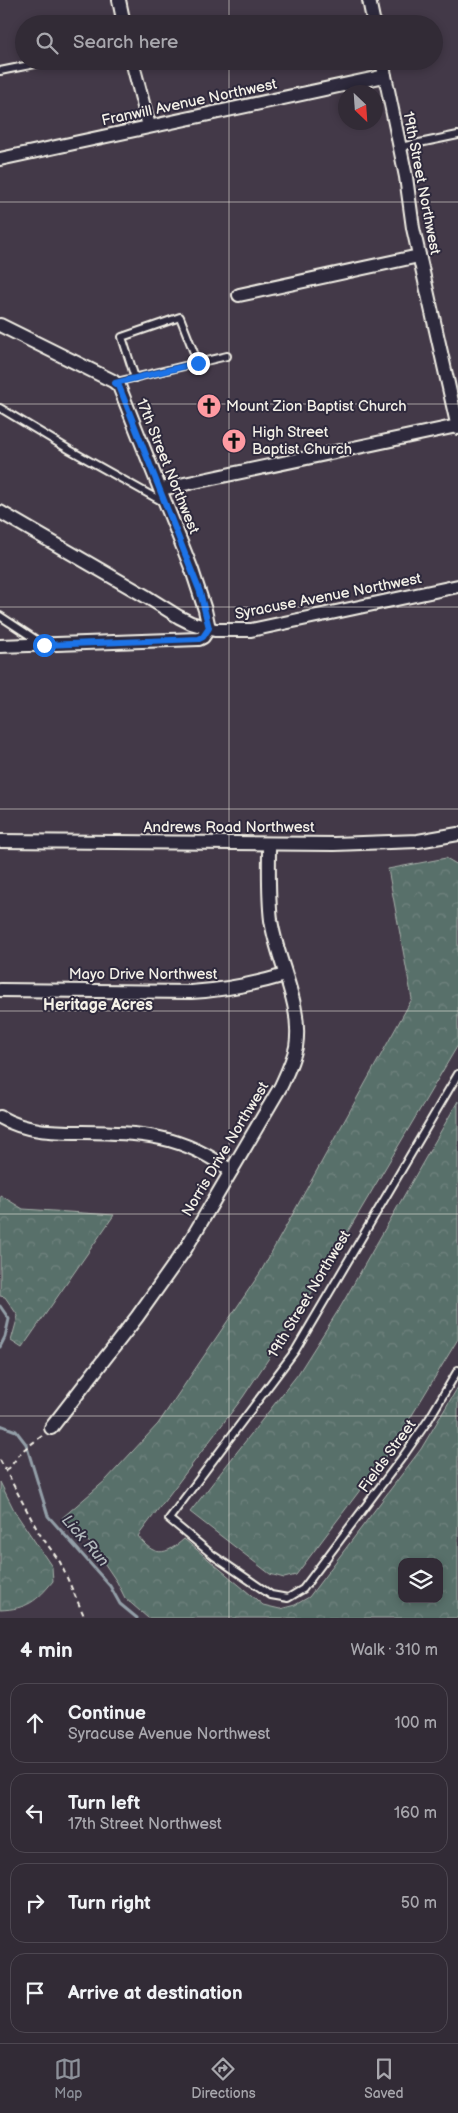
<!DOCTYPE html>
<html lang="en">
<head>
<meta charset="utf-8">
<style>
  body { margin:0; font-family:"Balsamiq Sans",sans-serif; background:#3d3742; color:#f1f3f6 }
  .controls { position:absolute; right:15px; bottom:15px; display:grid; overflow:hidden; border-radius:10px; box-shadow:0 2px 8px #0003 }
  .controls button { width:45px; height:45px; display:grid; place-items:center; padding:0; border:0; border-bottom:1px solid #4d4751; background:#322b36; color:#f1f3f6; font:25px sans-serif }
  .compass { position:absolute; left:338px; top:85px; width:45px; height:45px; border-radius:50%; background:#322b36; box-shadow:0 2px 8px #0003; rotate:155deg }
  .stop { position:absolute; width:15px; height:15px; margin:-11px; border:4px solid #1a73e8; border-radius:50%; background:#fff }
  .stop.end { background:#1a73e8; border-color:#fff; box-shadow:0 1px 5px #0008 }
  .list { margin:0; padding:0; list-style:none }
  h2 { display:flex; justify-content:space-between; align-items:center; height:65px; margin:0; padding:0 20px; font-size:21px }
  h2 small { font-size:16px; font-weight:400; color:#a8a7ad }
  .list li { display:grid; grid-template-columns:32px 1fr auto; gap:15px; align-items:center; box-sizing:border-box; height:80px; margin:0 10px 10px; padding:0 10px; border:1px solid #4d4751; border-radius:15px }
  .list b { display:block; font-size:19px; white-space:nowrap }
  .list p { margin:0; font-size:16px; white-space:nowrap; color:#a8a7ad }
  .list em { font-size:16px; font-style:normal; color:#a8a7ad }
  .icon { flex:none; width:28px; height:28px; fill:none; stroke:currentColor; stroke-width:2; stroke-linecap:round; stroke-linejoin:round }
  .map { position:relative; flex:none; width:458px; height:1618px; overflow:hidden }
  .search { position:absolute; background:#322b36; box-shadow:0 2px 8px #0003; left:15px; right:15px; top:15px; height:55px; display:flex; align-items:center; gap:12px; box-sizing:border-box; padding:0 18px; border-radius:28px; color:#a8a7ad; font-size:19px }
  .sheet { height:425px; background:#322b36 }
  nav { display:flex; justify-content:space-around; align-items:center; box-sizing:border-box; height:70px; border-top:1px solid #4d4751; background:#322b36; font-size:14px; color:#a8a7ad }
  nav a { display:grid; justify-items:center; gap:2px }
  nav .on { color:#8c9099 }
  .map>svg:first-child { display:block }
</style>
</head>
<body>
<div class="map">
<svg width="458" height="1618" viewBox="0 0 458 1618">
  <defs>
    <pattern id="forest-crowns" width="20" height="18" patternUnits="userSpaceOnUse" patternTransform="scale(1.25)"><rect width="20" height="18" fill="#586f6a"/><path d="M2 6a3 3 0 1 1 6 0M12 15a3 3 0 1 1 6 0" fill="none" stroke="#71847f"/></pattern>
  </defs>
  <rect width="100%" height="100%" fill="#433948"/>
  <filter id="ink" filterUnits="userSpaceOnUse"><feTurbulence type="fractalNoise" baseFrequency=".02" numOctaves="2"/><feDisplacementMap in="SourceGraphic" scale="10" xChannelSelector="R" yChannelSelector="G"/><feConvolveMatrix kernelMatrix="1 2 1 2 8 2 1 2 1" color-interpolation-filters="sRGB"/></filter>
  <g filter="url(#ink)">
    <g fill="url(#forest-crowns)" stroke="#a6b0a9" fill-rule="evenodd">
      <path d="M446,858L458,865V1045L305,1304L243,1397L138,1536C154,1557 165,1556 184,1539L263,1605L280,1609L295,1605L309,1597L421,1449L458,1387V1618H148L125,1598L117,1582L92,1545L62,1518L106,1480L158,1424L260,1273L412,999L388,869ZM402,1562H439V1599H402Z"/>
      <polygon points="458,1101 458,1339 394,1445 296,1575 284,1578 270,1574 190,1512 298,1374 341,1306"/>
      <polygon points="0,1195 23,1209 114,1215 22,1348 11,1341 18,1316 5,1297 0,1296"/>
      <path d="M0,1482L15,1512L52,1567L53,1581C37,1601 27,1609 0,1610Z"/>
    </g>
    <g fill="none" stroke-linecap="round" stroke-linejoin="round">
      <g stroke="#939fa8" stroke-width="3">
        <polyline points="0,1306 9,1319 5,1337 0,1347"/>
        <polyline points="0,1425 16,1431 26,1444 48,1516 110,1586 120,1604 137,1618"/>
      </g>
      <defs>
        <g id="lane">
          <polyline points="0,71 50,61"/>
          <polyline points="400,147 458,135"/>
          <polyline points="135,378 122,337 180,317 198,363"/>
          <polyline points="116,382 227,356"/>
          <polyline points="0,408 70,450 163,502"/>
          <polyline points="0,616 41,643"/>
          <polyline points="458,1074 295,1351 169,1519 214,1556 271,1595 288,1598 303,1589 404,1455 429,1419 458,1370"/>
        </g>
        <g id="street">
          <polyline points="119,0 124,24"/>
          <polyline points="369,0 374,24"/>
          <polyline points="132,61 149,126"/>
          <polyline points="382,61 406,177 413,228 458,428"/>
          <polyline points="0,159 385,76"/>
          <polyline points="239,295 419,256"/>
          <polyline points="0,325 113,381 119,386 192,570 205,610 209,628"/>
          <polyline points="161,489 457,426"/>
          <polyline points="0,512 147,597 179,617 191,623 215,630 251,630 458,586"/>
          <polyline points="0,646 199,639 203,637 209,628"/>
          <polyline points="0,841 334,844 418,841 458,834"/>
          <path d="M0,990L191,992C225,990 252,985 285,975"/>
          <path d="M0,1117C26,1132 53,1132 82,1132C142,1133 181,1134 231,1171"/>
          <path d="M51,1428L137,1317L186,1248L281,1086C287,1073 293,1061 296,1047C303,1004 277,962 271,920C268,895 269,869 269,844"/>
        </g>
      </defs>
      <use href="#lane" stroke="#f4f1e8" stroke-width="10"/>
      <use href="#street" stroke="#f4f1e8" stroke-width="16"/>
      <g stroke="#f4f1e8" stroke-width="2" stroke-dasharray="5 4" stroke-linecap="butt">
        <polyline points="0,1460 39,1533 60,1562 85,1618"/>
        <polyline points="7,1471 22,1451 42,1436"/>
      </g>
      <use href="#lane" stroke="#2f2a3d" stroke-width="6"/>
      <use href="#street" stroke="#2f2a3d" stroke-width="12"/>
    </g>
  </g>
  <g fill="none" stroke-linecap="round" stroke-linejoin="round" filter="url(#ink)">
    <polyline stroke="#1a73e8" stroke-width="6" points="44,645 199,639 203,637 209,628 200,592 119,386 115,383 198,363"/>
  </g>
  <path fill="none" stroke="#f4f1e8" stroke-width="1" stroke-opacity="0.55" d="M229,0V24M229,61V1618M0,202H458M0,404H458M0,607H458M0,809H458M0,1011H458M0,1214H458M0,1416H458"/>
  <defs>
    <symbol id="church-disc" viewBox="-11 -11 22 22"><circle r="9.5" fill="#ff9aa2" stroke="#2f2a3d"/><path d="M-1.2-6h2.4v3.5h3.3v2.4h-3.3V6h-2.4V-.1h-3.3v-2.4h3.3Z" fill="#111"/></symbol>
  </defs>
  <g fill-rule="evenodd">
    <use href="#church-disc" x="195" y="392" width="28" height="28"/>
    <use href="#church-disc" x="220" y="427" width="28" height="28"/>
  </g>
  <g text-anchor="middle" stroke-width="4" stroke-linejoin="round" paint-order="stroke">
    <g font-size="15" fill="#f4f1e8" stroke="#2f2a3d">
      <text transform="translate(189 102) rotate(-12)" y="5">Franwill Avenue Northwest</text>
      <text transform="translate(422 183) rotate(79)" y="5">19th Street Northwest</text>
      <text transform="translate(168 466) rotate(68)" y="5">17th Street Northwest</text>
      <text transform="translate(328 596) rotate(-11)" y="5">Syracuse Avenue Northwest</text>
      <text x="229" y="832">Andrews Road Northwest</text>
      <text x="143" y="979">Mayo Drive Northwest</text>
      <text transform="translate(225 1149) rotate(-59)" y="5">Norris Drive Northwest</text>
      <text transform="translate(309 1294) rotate(-59)" y="5">19th Street Northwest</text>
      <text transform="translate(387 1456) rotate(-54)" y="5">Fields Street</text>
    </g>
    <g font-size="15" fill="#f4f1e8" stroke="#2f2a3d" text-anchor="start">
      <text x="226" y="411">Mount Zion Baptist Church</text>
      <text x="252" y="437">High Street<tspan x="252" dy="17">Baptist Church</tspan></text>
    </g>
    <g font-size="16" font-weight="bold" fill="#f4f1e8" stroke="#2f2a3d">
      <text x="98" y="1010">Heritage Acres</text>
    </g>
    <g font-size="16" font-style="italic" fill="#b3babd" stroke="#2f2a3d">
      <text transform="translate(86 1540) rotate(49)" y="6">Lick Run</text>
    </g>
  </g>
</svg>
<div class="controls">
<button><svg class="icon" aria-label="layers" viewBox="0 0 24 24"><path d="M12 4l9 5-9 5-9-5zM3 14l9 5 9-5"/></svg></button>
</div>
<svg class="compass" viewBox="-18 -18 36 36"><path d="M0-13l5 13h-10z" fill="#e53935"/><path d="M0 13l5-13h-10z" fill="#a8a7ad"/></svg>
<div class="stop" style="left:44px;top:645px"></div>
<div class="stop end" style="left:198px;top:363px"></div>
<div class="search"><svg class="icon" aria-label="search" viewBox="0 0 24 24"><circle cx="10" cy="10" r="6"/><path d="M15 15l6 6"/></svg>Search here</div>
</div>
<section class="sheet">
<h2>4 min<small>Walk · 310 m</small></h2>
<ul class="list">
<li><svg class="icon" aria-label="ahead" viewBox="0 0 24 24"><path d="M12 20V5M6 11l6-6 6 6"/></svg><div><b>Continue</b><p>Syracuse Avenue Northwest</p></div><em>100 m</em></li>
<li><svg class="icon" aria-label="left" viewBox="0 0 24 24"><path d="M17 20v-9H6M10 6l-5 5 5 5"/></svg><div><b>Turn left</b><p>17th Street Northwest</p></div><em>160 m</em></li>
<li><svg class="icon" aria-label="right" viewBox="0 0 24 24"><path d="M7 20v-9h11M14 6l5 5-5 5"/></svg><div><b>Turn right</b></div><em>50 m</em></li>
<li><svg class="icon" aria-label="arrive" viewBox="0 0 24 24"><path d="M6 21V4h12l-3 4 3 4H6"/></svg><div><b>Arrive at destination</b></div></li>
</ul>
</section>
<nav>
<a class="on"><svg class="icon" aria-label="map" viewBox="0 0 24 24"><path d="M3 6l6-2 6 2 6-2v14l-6 2-6-2-6 2zM9 4v14M15 6v14"/></svg>Map</a>
<a><svg class="icon" aria-label="directions" viewBox="0 0 24 24"><path d="M12 3l9 9-9 9-9-9zM9 14v-3h6M13 9l2 2-2 2"/></svg>Directions</a>
<a><svg class="icon" aria-label="saved" viewBox="0 0 24 24"><path d="M7 4h10v16l-5-4-5 4z"/></svg>Saved</a>
</nav>
</body>
</html>
